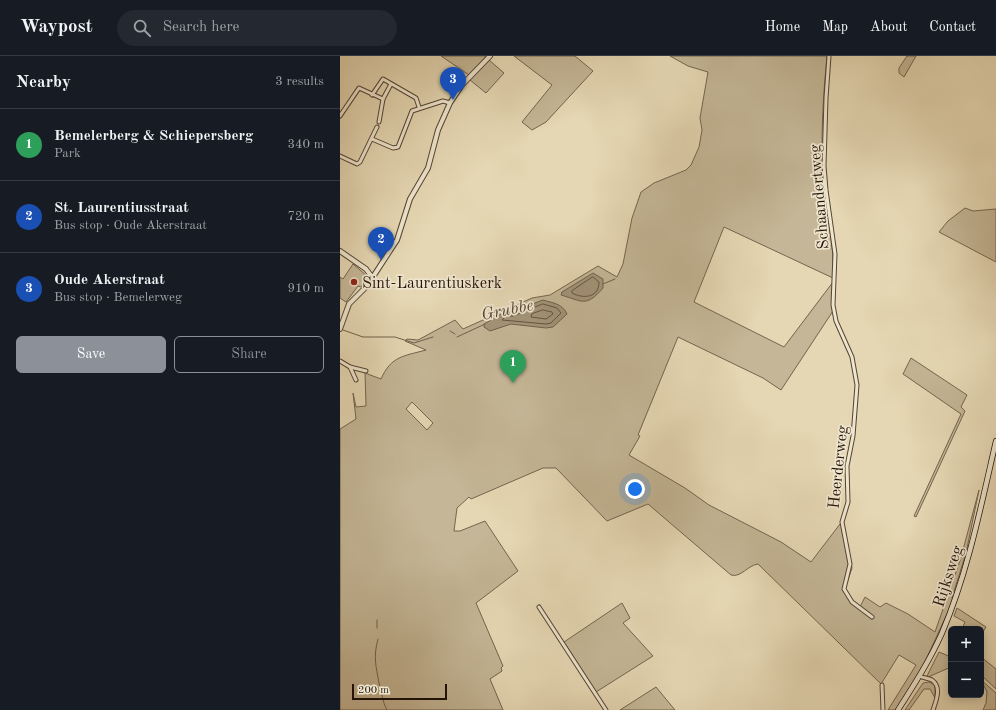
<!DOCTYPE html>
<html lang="en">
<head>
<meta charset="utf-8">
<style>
  body { margin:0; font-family:"Old Standard TT",serif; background:#242831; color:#f1f3f6 }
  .controls { position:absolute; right:12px; bottom:12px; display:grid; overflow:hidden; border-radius:6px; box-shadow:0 2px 10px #0003 }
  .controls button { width:36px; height:36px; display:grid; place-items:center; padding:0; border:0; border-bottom:1px solid #363941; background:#171b24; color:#f1f3f6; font:20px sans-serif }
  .scale { position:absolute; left:12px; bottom:10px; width:95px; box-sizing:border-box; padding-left:4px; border:2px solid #241307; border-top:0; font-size:11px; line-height:14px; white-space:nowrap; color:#241307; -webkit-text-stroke:3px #eee5ce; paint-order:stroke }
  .you { position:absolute; left:295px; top:433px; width:14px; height:14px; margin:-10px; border:3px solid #fff; border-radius:50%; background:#1a73e8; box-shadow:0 0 0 6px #1a73e833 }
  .badge { display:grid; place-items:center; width:26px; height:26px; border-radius:50%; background:#8c9099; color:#fff; font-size:13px; font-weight:700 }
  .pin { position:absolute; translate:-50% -33px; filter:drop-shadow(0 1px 2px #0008) }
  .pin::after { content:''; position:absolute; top:21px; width:14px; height:12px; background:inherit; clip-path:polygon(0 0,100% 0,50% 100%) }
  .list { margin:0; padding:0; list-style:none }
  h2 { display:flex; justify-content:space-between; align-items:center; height:52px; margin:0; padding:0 16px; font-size:17px }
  h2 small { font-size:13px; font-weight:400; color:#9ea1a6 }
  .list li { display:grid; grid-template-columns:26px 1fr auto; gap:12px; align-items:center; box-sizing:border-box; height:72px; padding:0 16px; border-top:1px solid #363941 }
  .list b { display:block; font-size:15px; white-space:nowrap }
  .list p { margin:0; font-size:13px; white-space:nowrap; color:#9ea1a6 }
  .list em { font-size:13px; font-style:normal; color:#9ea1a6 }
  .actions { display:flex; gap:8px; padding:12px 16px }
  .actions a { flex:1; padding:9px 0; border:1px solid #8c9099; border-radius:6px; text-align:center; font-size:14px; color:#8c9099 }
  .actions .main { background:#8c9099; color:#fff }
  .icon { flex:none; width:22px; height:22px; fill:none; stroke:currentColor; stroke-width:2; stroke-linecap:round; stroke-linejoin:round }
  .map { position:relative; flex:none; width:656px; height:654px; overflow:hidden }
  header { display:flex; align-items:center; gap:24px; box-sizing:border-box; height:56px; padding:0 20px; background:#171b24; border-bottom:1px solid #363941 }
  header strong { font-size:19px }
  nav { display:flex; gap:22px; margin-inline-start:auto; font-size:14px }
  .search { width:280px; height:36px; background:#242831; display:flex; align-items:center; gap:10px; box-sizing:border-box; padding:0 14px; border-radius:22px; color:#9ea1a6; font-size:15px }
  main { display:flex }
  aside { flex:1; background:#171b24 }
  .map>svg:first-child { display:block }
</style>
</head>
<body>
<header>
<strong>Waypost</strong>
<div class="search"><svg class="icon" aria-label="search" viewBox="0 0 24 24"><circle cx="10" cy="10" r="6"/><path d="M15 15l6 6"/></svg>Search here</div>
<nav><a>Home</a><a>Map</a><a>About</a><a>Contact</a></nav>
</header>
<main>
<aside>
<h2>Nearby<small>3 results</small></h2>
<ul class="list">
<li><span class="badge" style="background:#2e9e5b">1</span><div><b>Bemelerberg &amp; Schiepersberg</b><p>Park</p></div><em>340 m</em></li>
<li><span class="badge" style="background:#1a4fb4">2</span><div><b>St. Laurentiusstraat</b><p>Bus stop · Oude Akerstraat</p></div><em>720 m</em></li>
<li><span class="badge" style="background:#1a4fb4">3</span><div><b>Oude Akerstraat</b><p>Bus stop · Bemelerweg</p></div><em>910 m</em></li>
</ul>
<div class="actions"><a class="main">Save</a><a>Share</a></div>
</aside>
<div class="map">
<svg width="656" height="654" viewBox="0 0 656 654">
  <rect width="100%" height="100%" fill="#e5d7b3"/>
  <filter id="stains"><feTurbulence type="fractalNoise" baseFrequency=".005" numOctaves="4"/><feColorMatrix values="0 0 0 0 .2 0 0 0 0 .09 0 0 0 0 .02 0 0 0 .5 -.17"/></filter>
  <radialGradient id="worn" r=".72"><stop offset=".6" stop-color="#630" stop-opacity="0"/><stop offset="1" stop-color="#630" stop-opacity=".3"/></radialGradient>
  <g fill="#c4b696" stroke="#74644e" fill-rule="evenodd">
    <polygon points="101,0 148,0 129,19"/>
    <polygon points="174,0 235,0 253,15 206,66 192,74 182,66 212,29"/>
    <path d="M330,0H487C483,42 480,86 484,128C486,161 495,189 493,222L384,171L354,246L444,291L493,226V255L441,334L423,322L338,281L298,379L300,380L289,399L345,432L369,449L441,486L471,506L500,468H504L512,512L505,533L512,545L520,551L525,541L540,551L546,547L568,558L595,576L623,496H625L623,494L639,434L626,497L612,542L613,545L583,610L557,654H548L576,609L559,599L541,628L418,508C408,509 401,522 391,519L308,448L267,465L216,412H203L131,443L129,441L117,452L114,475H120L145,465L178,515L136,547L163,610L161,612L162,615L150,623L163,654H0V373L16,363L13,337L16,351L26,350L25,317L41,323C51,300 64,300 86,294L65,285L67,283L78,284L115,264L123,273L192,242L210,239L258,210L277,221L283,208L292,162L301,136L314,127L346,114L351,109L359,91L362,74L360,62L368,16L348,10ZM72,346L93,367L87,374L66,353Z"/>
    <polygon points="567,0 576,0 564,21 559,17 559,12"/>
    <polygon points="149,4 164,17 146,37 130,24"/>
    <polygon points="625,152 633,155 656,153 656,206 599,176 608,165"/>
    <polygon points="13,208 27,220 21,231 18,230 6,246 0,242 0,221 3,223"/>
    <polygon points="571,302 627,339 621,351 625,355 576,461 574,460 621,358 563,318"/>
    <polygon points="282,547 290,562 283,567 313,600 256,636 224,586"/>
    <polygon points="617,552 646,571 641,579 641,573 622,573 625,566 614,560"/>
    <polygon points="599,596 611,601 611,611 586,622"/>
    <polygon points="641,601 656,613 656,633 641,619"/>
    <polygon points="641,624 656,637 656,654 643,654 646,647 647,636"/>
    <polygon points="589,626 595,629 595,642 590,633 584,633 569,654 565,654 583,627"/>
    <polygon points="316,631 335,654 280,654"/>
  </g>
  <g fill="#a39479" stroke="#70604b">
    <path d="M253,217L263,223V232C246,252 242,245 221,239L222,236Z"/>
    <path d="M203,244C212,247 222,247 227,258L213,271L206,272L171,268L150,275L144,271V268L165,256H172Z"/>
  </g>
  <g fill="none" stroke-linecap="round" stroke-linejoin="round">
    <g stroke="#645440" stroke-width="1">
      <path d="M253,221L259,226C259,242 243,243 232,237V235Z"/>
      <polygon points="203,248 217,252 221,257 211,267 206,268 162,264 166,260 173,260"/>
      <polygon points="203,254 212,256 213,258 206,263 191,261 192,258"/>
    </g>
    <g stroke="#70604b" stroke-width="1">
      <polyline points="263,228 275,223"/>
      <polyline points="3,274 23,281 55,281 74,287 93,281"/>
      <polyline points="110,275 115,278"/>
      <polyline points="117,281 145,268"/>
      <polyline points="37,564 37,572"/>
      <path d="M38,583C33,601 36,610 39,627C42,636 42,645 47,654"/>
    </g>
    <defs>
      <g id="minor">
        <polyline points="489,0 486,42 484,110 486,134 495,198 493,249 496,265 512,301 517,329 513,380 507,410 508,446 502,466 510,508 504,533 512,546 532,561"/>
        <polyline points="32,39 43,23 76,42 79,51"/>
        <polyline points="0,60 19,32 43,43"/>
        <polyline points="39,66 43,43 51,28"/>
        <polyline points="32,83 53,92 58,91 72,55 103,45 110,47"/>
        <polyline points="0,100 17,108 20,106 37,71"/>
        <polyline points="0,305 10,311 26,315"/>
        <polyline points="10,311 16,324"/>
        <polyline points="199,551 266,654"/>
        <path d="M579,620C583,622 588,622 592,624C602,631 596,645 593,654"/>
        <polyline points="542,629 543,654"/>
      </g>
      <g id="tertiary">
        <polyline points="0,195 26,213 32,221"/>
        <polyline points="0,273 9,248 27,230 57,184 70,143 88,112 98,74 110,47 122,29 150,0"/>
      </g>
      <path id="secondary" d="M558,654C574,629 590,604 602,577C628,516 641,450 656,385"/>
    </defs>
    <use href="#minor" stroke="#544432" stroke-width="5"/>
    <use href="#tertiary" stroke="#544432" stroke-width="6"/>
    <use href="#secondary" stroke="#241307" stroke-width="6"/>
    <use href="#minor" stroke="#eee5ce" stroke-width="3"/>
    <use href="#tertiary" stroke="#eee5ce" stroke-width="4"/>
    <use href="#secondary" stroke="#eee5ce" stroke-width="4.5"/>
  </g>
  <circle fill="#8f2418" stroke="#eee5ce" stroke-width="1.5" cx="14" cy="226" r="4"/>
  <g text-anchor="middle" stroke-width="3.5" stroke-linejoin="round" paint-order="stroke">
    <g font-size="16" fill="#241307" stroke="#eee5ce">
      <text transform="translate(478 141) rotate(-95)" y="6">Schaandertweg</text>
      <text transform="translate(497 411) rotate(-84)" y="6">Heerderweg</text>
      <text transform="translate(607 520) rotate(-72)" y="6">Rijksweg</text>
    </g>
    <g font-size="16" fill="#241307" stroke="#eee5ce" text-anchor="start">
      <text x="22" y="232">Sint-Laurentiuskerk</text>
    </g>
    <g font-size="17" font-style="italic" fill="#574735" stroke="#eee5ce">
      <text transform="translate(167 253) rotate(-11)" y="6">Grubbe</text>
    </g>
  </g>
  <rect width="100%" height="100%" filter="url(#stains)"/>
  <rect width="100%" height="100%" fill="url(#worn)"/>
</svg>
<div class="controls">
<button>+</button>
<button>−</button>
</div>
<div class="scale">200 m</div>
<div class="you"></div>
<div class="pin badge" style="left:173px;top:327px;background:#2e9e5b">1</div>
<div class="pin badge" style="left:41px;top:204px;background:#1a4fb4">2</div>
<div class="pin badge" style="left:113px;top:44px;background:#1a4fb4">3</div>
</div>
</main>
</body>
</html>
